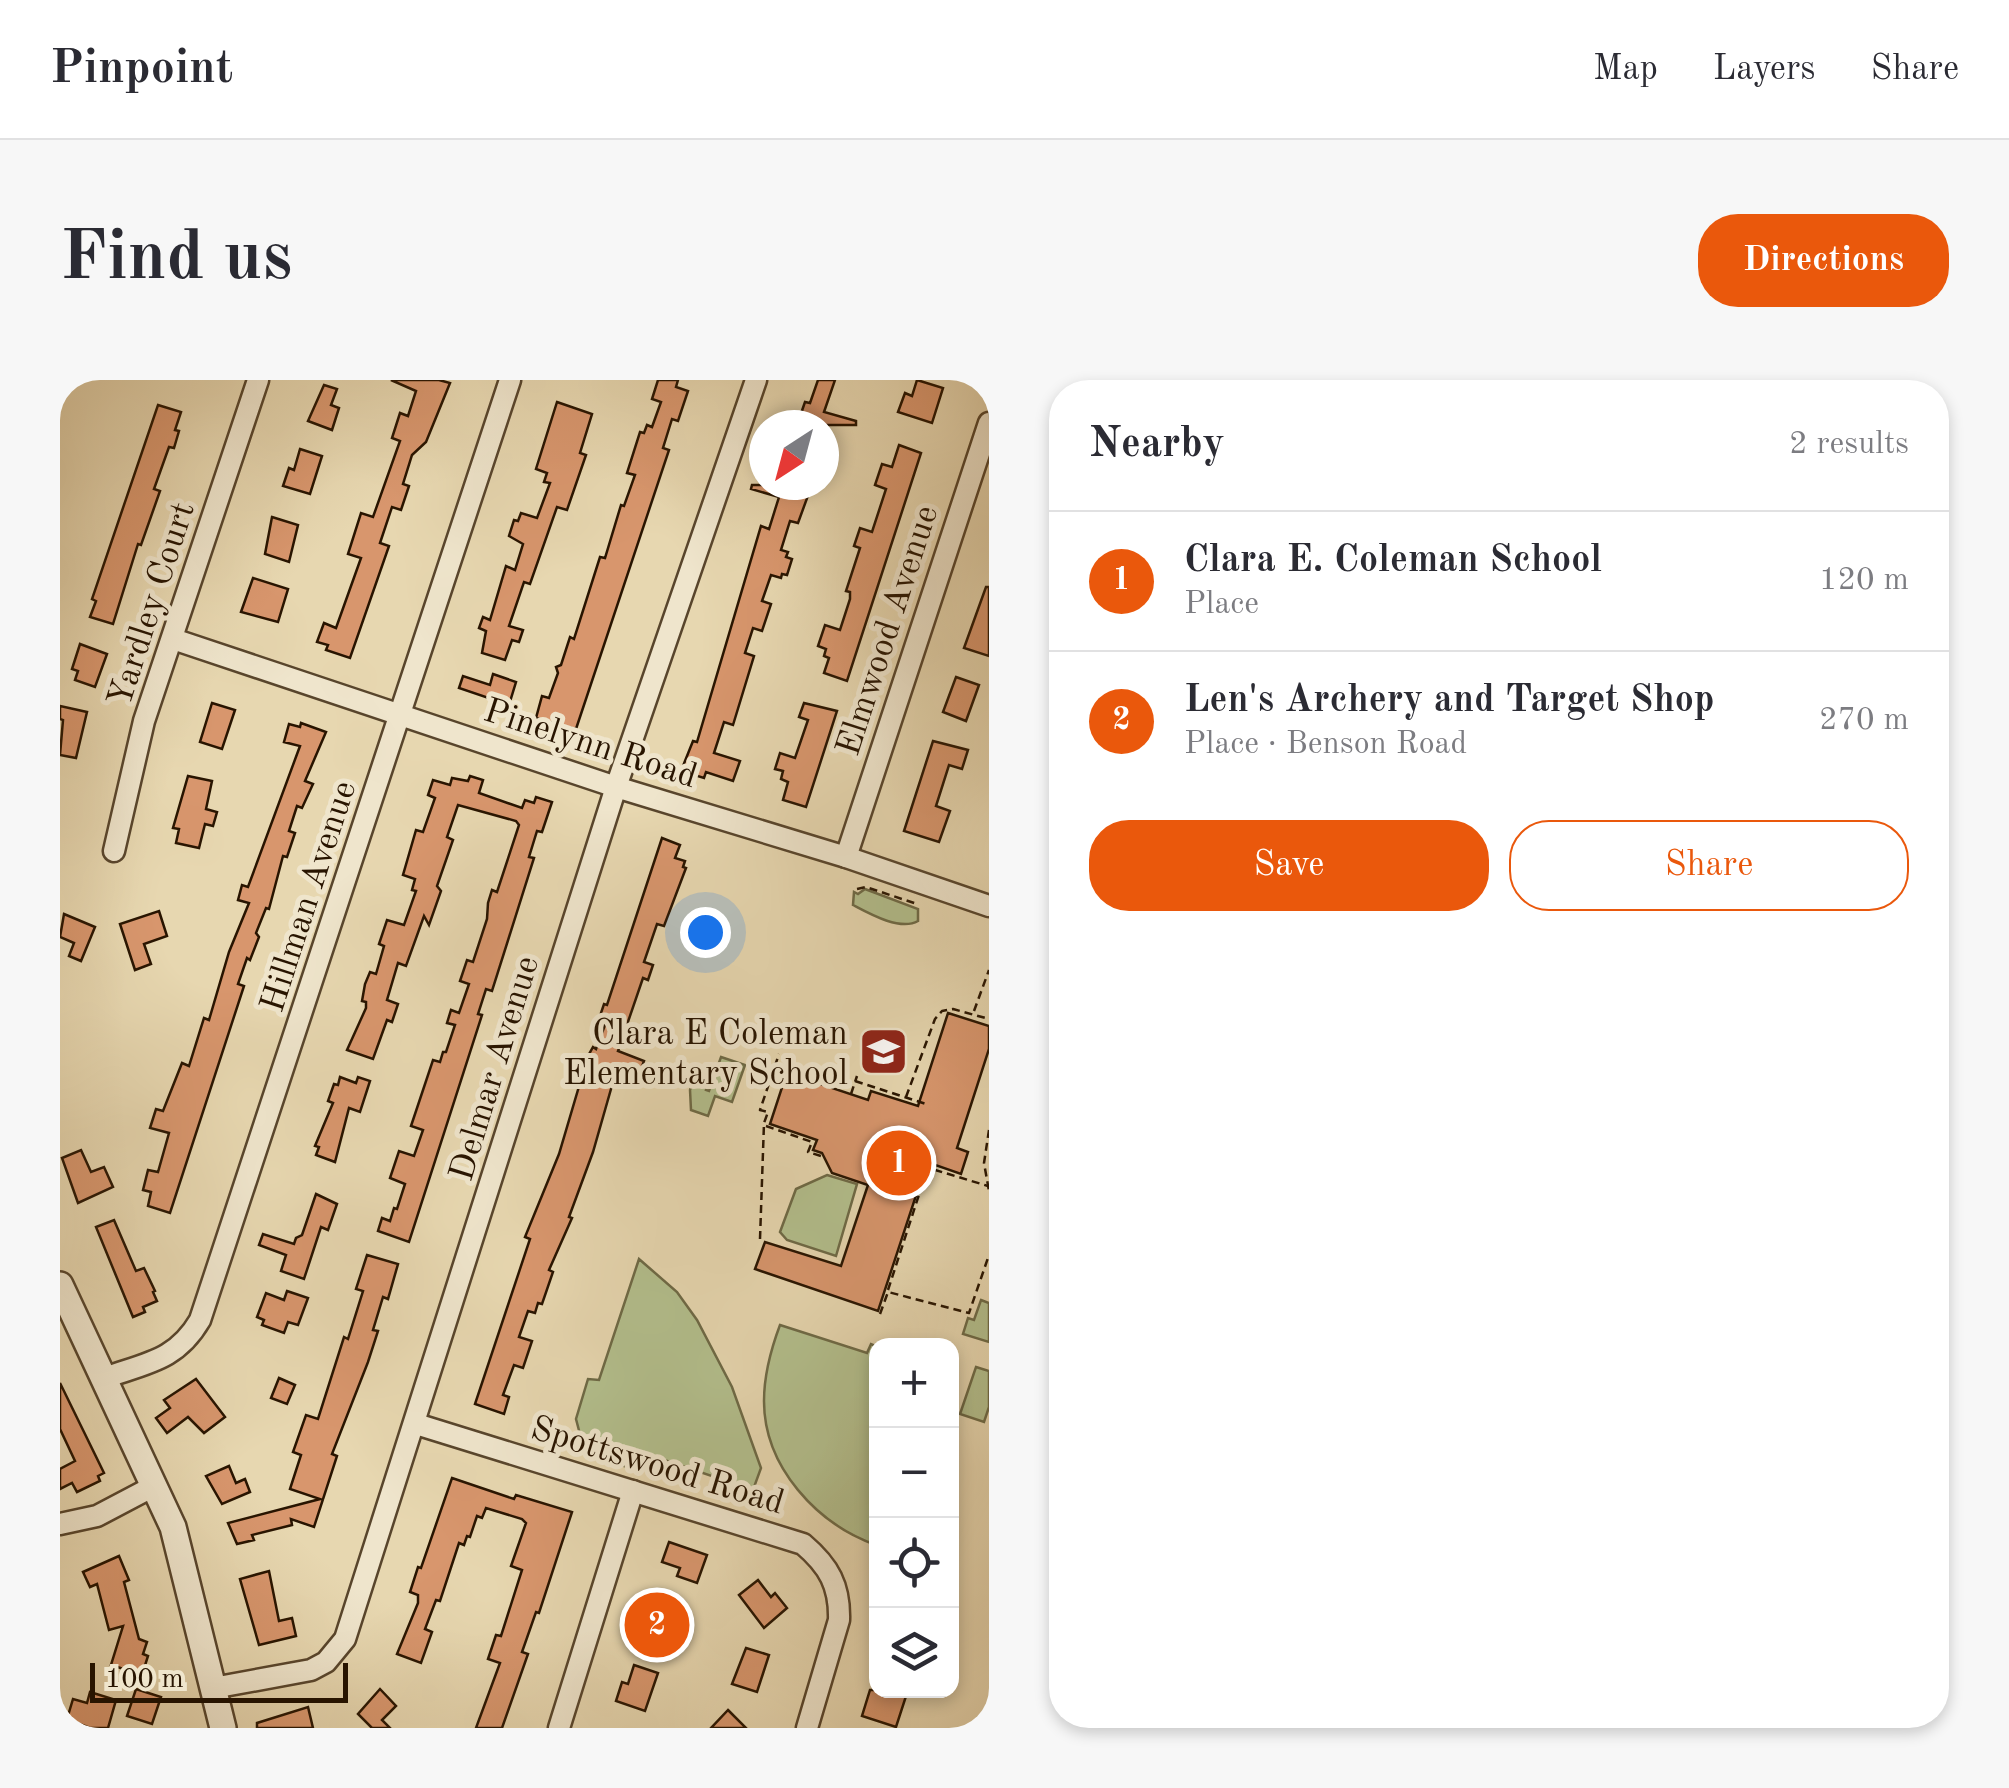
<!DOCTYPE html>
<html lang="en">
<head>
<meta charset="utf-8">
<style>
  body { margin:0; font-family:"Old Standard TT",serif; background:#f7f7f7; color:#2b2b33 }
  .controls { position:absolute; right:30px; bottom:30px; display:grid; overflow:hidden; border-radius:20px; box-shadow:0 5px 15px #0003 }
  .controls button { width:90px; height:90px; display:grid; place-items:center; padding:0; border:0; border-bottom:2px solid #e1e1e2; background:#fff; color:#2b2b33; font:50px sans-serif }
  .compass { position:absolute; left:689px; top:30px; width:90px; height:90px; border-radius:50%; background:#fff; box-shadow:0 5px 15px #0003; rotate:216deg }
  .scale { position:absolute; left:30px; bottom:25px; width:258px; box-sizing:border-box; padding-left:10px; border:5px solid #281400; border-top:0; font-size:28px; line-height:35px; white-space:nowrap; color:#281400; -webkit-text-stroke:8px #efe5cc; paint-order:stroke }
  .you { position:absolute; left:645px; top:552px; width:35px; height:35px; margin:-25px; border:8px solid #fff; border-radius:50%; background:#1a73e8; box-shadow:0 0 0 15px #1a73e833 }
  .badge { display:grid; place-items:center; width:65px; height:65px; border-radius:50%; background:#ea580c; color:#fff; font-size:32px; font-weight:700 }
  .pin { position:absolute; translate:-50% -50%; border:5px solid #fff; box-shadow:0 2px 10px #0006 }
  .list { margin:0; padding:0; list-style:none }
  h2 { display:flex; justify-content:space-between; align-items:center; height:130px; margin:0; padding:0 40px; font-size:42px }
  h2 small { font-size:32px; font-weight:400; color:#7c7c81 }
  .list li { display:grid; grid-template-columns:65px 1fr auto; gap:30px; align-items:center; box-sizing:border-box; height:140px; padding:0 40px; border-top:2px solid #e1e1e2 }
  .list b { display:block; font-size:38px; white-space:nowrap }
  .list p { margin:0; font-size:32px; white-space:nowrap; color:#7c7c81 }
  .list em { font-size:32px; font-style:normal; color:#7c7c81 }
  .actions { display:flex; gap:20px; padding:30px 40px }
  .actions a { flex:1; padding:22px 0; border:2px solid #ea580c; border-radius:40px; text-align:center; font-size:35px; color:#ea580c }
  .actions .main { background:#ea580c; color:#fff }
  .icon { flex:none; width:55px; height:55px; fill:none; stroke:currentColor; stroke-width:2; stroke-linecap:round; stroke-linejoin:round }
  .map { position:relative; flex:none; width:929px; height:1348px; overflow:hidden; border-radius:40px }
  header { display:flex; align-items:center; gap:60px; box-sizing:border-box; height:140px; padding:0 50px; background:#fff; border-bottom:2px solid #e1e1e2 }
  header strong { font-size:48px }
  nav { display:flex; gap:55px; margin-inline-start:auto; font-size:35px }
  .intro { display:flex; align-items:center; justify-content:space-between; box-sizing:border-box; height:240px; padding:0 60px }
  h1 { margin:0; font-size:70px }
  .button { padding:25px 45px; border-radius:40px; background:#ea580c; color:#fff; font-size:35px; font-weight:700 }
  main { display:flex; gap:60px; padding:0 60px }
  aside { flex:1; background:#fff; border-radius:40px; box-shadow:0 5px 15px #0003 }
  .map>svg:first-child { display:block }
</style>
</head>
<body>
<header>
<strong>Pinpoint</strong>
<nav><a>Map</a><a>Layers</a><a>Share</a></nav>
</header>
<div class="intro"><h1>Find us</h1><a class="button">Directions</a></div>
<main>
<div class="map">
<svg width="929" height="1348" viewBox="0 0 929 1348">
  <rect width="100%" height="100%" fill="#e7d7b0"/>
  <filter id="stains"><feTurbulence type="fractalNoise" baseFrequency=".002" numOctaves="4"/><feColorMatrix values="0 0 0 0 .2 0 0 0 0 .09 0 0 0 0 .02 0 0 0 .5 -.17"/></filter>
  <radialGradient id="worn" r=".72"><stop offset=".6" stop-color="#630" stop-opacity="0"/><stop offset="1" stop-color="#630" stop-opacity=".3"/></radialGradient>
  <g fill="#b3bf8d" stroke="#6e6a46" stroke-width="2.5">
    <path d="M805,509L858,529V541C840,551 810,534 793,525L794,512L798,514Z"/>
    <polygon points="661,677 685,685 672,722 655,716 648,736 631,730 630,710 635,696 649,701 646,710 649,711"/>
    <polygon points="767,795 797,804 776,876 727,860 720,852 736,809"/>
    <polygon points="579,879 617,912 637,940 672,1007 701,1088 693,1110 575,1070 567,1087 536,1077 535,1061 521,1058 516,1039 528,999 539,1000"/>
    <polygon points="921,920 929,923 929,962 903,954 908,938 914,940"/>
    <path d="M720,945L807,973L811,964L816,966V1165C757,1144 704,1087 704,1021C704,994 711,969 720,945Z"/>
    <polygon points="916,987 929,991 929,1027 924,1042 900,1034"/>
  </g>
  <g fill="#d8966d" stroke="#281400" stroke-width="2.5">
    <polygon points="331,0 379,0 390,3 366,62 352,75 343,104 349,106 341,130 332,127 320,163 329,166 290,278 266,270 268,265 257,262 264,243 276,248 301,178 288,174 301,133 313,137 340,61 332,58 340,33 348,36 356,11"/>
    <polygon points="598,0 618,0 616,7 628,11 618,41 612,39 603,68 609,70 516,349 506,347 476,338 482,316 489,318 498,293 496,287 501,285 510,257 514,259 540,177 545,178 561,125 564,126 575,95 567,93 580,52 584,53 587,45 592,47 601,22 592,19"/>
    <polygon points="758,0 775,0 764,32 796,41 796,45 737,45 745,22 750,23"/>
    <polygon points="857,0 883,8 872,43 838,32 845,13 852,16"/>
    <polygon points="264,5 277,9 271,25 279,28 272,50 248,41"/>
    <polygon points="497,22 532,34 520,73 526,75 507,130 497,127 470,204 464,202 449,246 463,250 459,262 452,260 445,280 422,273 426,251 419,248 423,237 430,240 446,186 455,190 463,164 449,156 454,140 458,141 461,133 477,138 490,103 484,102 487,93 476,89"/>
    <polygon points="98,25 121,32 115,50 119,51 114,68 109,67 94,109 100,111 81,165 78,164 53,244 30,237 36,221 32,219"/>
    <polygon points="839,65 861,73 787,301 764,293 769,278 764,276 766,269 758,266 765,245 780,250 790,219 790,212 786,211 800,168 794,166 800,148 812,152 826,109 815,105 822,84 832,87"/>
    <polygon points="240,69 262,76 250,114 223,106 229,88 234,90"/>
    <polygon points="692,105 736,105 750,110 738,143 730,141 721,170 728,172 726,177 732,179 727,195 722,194 721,198 711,195 702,221 711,224 702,251 693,248 685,273 694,276 673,345 664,342 654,373 680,381 673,401 646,392 644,398 621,391 633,361 637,362 701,146 709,149 719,117 691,109"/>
    <polygon points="212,137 238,145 229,182 205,174"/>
    <polygon points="193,198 228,209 218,242 181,232"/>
    <polygon points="926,207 929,207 929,276 904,268"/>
    <polygon points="20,264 47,274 35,307 15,300 18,291 12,289"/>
    <polygon points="433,294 456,302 449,325 399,308 403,296 430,305"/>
    <polygon points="896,297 919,305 906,341 883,332"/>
    <polygon points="152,323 175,330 162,369 140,362"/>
    <polygon points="744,323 777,331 746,427 723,420 728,402 721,399 723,391 715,389 720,373 735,378 748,340 739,337"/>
    <polygon points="0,326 27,332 16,378 0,375 3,340 0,339"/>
    <polygon points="241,343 266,352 245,401 253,404 242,428 237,426 229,451 235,453 227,477 223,476 209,529 206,528 196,553 199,557 190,580 187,578 178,604 184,606 110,833 88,826 91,812 83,810 88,790 98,792 109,753 90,748 96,729 103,731 122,683 129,686 144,638 149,640 169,572 189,523 178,520 182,505 188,507 240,366 224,362 229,344 240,347"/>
    <polygon points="873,361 908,370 902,389 889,385 876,426 890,431 879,462 844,451"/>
    <polygon points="128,396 152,401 146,429 157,432 153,446 145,444 139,468 116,463 119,449 113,448"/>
    <polygon points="410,396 423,400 419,413 462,428 465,420 474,423 476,417 492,422 482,452 477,451 469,477 474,478 432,611 426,609 418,634 422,635 349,862 318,851 322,838 330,841 334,828 337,829 345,804 330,798 339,771 354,776 363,750 351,746 373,680 380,682 383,672 386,672 395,645 387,643 391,630 399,633 409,604 400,601 407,580 413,582 427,539 428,523 432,510 437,512 459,445 456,441 398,425 387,457 393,460 377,506 381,511 369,545 364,536 346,586 338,583 327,620 338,624 332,642 327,640 313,679 287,670 306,628 306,622 302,621 305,604 310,592 316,594 324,566 319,564 327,540 344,545 356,511 352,510 355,499 343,495 356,450 363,452 375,418 368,415 373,400 390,405 392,398 408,401"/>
    <polygon points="602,458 620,465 615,478 625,481 623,487 626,488 604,546 597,544 584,582 593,585 588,600 583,598 558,671 584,681 579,695 557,688 533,772 509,837 512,838 489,890 493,892 482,924 478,923 475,933 468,931 459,957 472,961 463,988 454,985 443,1015 449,1017 444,1034 415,1024 470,859 465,857 499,774 528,676 533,667 536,669 545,645 538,642 544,624 547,625"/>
    <polygon points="99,531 107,556 84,564 91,584 75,590 60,544"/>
    <polygon points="4,534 35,547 21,581 9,576 14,563 0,557"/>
    <polygon points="888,633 929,646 929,669 897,768 908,772 901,794 867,782 818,931 695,889 705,862 781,886 808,805 772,793 762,773 753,770 757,760 710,744 729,686 756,695 754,702 808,720 811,711 858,726"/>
    <polygon points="280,697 296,703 298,697 310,701 300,732 289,728 275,782 256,775 259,767 255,766 273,723 268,721 274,704 278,705"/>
    <polygon points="21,770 31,792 44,787 53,807 18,823 2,778"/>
    <polygon points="256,814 277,824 268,850 261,847 244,899 221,891 226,875 199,865 203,854 234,864 236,858 242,855"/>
    <polygon points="54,840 76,891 84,888 95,911 93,912 97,921 83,927 85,932 73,937 36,847"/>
    <polygon points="307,875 338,884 328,919 323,917 313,950 318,951 308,982 272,1074 277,1076 254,1147 231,1139 232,1145 192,1155 194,1160 177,1164 168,1143 260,1119 230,1109 241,1075 233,1072 246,1035 258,1039 284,957 288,959 303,911 296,909"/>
    <polygon points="227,911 248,918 238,945 228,942 224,953 202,945 204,940 197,937 206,913 224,920"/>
    <polygon points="219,998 235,1005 227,1024 211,1018"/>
    <polygon points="136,999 165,1037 144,1053 128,1037 107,1053 96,1038 110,1028 104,1020"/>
    <polygon points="0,1003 44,1093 38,1096 40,1101 17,1112 12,1103 0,1109 0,1089 15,1081 0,1049"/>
    <polygon points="169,1086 176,1103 185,1099 190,1112 162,1124 146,1096"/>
    <polygon points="392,1098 454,1119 456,1115 512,1132 479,1233 476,1232 462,1272 468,1274 442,1348 416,1348 440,1283 428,1279 436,1255 441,1256 462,1190 451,1186 466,1143 462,1139 426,1128 422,1138 417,1136 410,1157 407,1156 404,1165 399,1163 380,1221 376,1220 365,1249 372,1252 361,1283 337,1274 358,1223 358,1215 350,1212 358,1187 361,1188"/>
    <polygon points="609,1162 647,1175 637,1203 617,1196 620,1188 602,1182"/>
    <polygon points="59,1176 69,1200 64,1202 79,1259 87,1262 83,1274 88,1276 82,1295 51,1285 63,1246 49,1250 37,1204 30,1207 23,1192"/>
    <polygon points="209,1191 219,1241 232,1238 236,1256 199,1265 180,1199"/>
    <polygon points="698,1200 711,1217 715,1213 727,1228 704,1248 679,1215"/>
    <polygon points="596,1221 617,1229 611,1248 621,1252 615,1270 579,1256 584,1239 590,1241"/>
    <polygon points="686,1268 709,1275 697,1312 672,1304"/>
    <polygon points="574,1285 598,1293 585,1331 556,1321 562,1302 568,1304"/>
    <polygon points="76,1309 101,1317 92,1344 67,1336"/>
    <polygon points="320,1309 336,1326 322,1340 330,1348 312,1348 298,1334"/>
    <polygon points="810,1310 848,1310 836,1347 802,1336"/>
    <polygon points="30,1312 56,1320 48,1348 30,1348 7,1339 13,1319 27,1323"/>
    <polygon points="248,1327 253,1348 197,1348 197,1343"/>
    <polygon points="668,1330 686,1348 651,1348"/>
  </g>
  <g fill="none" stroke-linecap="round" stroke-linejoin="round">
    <defs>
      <g id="minor">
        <polyline points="113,259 556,407 786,477 929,526"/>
        <polyline points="54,471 84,341 198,0"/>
        <polyline points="786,477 929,43"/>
        <path d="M44,998C86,983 116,981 140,940L450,0"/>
        <path d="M356,1044L743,1164C769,1186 780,1206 779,1240L747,1348"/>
        <polyline points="0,1144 37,1136 94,1106"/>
        <polyline points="153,1308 251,1290 266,1282 285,1259 556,407 696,0"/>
        <polyline points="499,1348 573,1111"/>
      </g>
      <polyline id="tertiary" points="0,905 113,1147 163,1348"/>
    </defs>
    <use href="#minor" stroke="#58452c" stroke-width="25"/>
    <use href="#tertiary" stroke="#58452c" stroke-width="30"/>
    <g stroke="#281400" stroke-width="2.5" stroke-dasharray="8 5" stroke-linecap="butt">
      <polyline points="797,509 806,507 857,524"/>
      <polyline points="914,631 929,590"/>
      <polyline points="795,701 866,724"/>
      <polyline points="791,714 797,696"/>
      <polyline points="846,717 875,639 882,631 893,629 929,639"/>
      <polyline points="706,746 752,762 748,772 764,777"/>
      <polyline points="929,750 924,783 929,811"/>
      <polyline points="862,786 928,806"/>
      <polyline points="700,859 704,743 708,732 700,730 719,674"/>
      <polyline points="828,910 868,787"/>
      <polyline points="820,934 828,912 909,933 929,875"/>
    </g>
    <use href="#minor" stroke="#efe5cc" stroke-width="20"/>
    <use href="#tertiary" stroke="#efe5cc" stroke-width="25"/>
  </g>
  <defs>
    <symbol id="school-square" viewBox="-11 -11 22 22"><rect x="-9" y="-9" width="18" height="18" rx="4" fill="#8f2418" stroke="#efe5cc"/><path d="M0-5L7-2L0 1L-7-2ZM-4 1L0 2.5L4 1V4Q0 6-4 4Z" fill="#fff"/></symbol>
  </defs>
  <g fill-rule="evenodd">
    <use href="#school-square" x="796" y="644" width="55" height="55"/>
  </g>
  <g text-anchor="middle" stroke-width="10" stroke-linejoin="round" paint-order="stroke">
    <g font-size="35" fill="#281400" stroke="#efe5cc">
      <text transform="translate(90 224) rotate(-72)" y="12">Yardley Court</text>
      <text transform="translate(826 250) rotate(-72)" y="12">Elmwood Avenue</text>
      <text transform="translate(531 362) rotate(18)" y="12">Pinelynn Road</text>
      <text transform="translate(247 516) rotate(-72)" y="12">Hillman Avenue</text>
      <text transform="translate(433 688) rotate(-73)" y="12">Delmar Avenue</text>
      <text transform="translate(598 1084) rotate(17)" y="12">Spottswood Road</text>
    </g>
    <g font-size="35" fill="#281400" stroke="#efe5cc" text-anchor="end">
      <text x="788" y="664">Clara E Coleman<tspan x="788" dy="40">Elementary School</tspan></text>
    </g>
  </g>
  <rect width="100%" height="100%" filter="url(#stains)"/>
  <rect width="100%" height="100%" fill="url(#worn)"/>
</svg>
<div class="controls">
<button>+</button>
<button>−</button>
<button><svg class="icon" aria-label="locate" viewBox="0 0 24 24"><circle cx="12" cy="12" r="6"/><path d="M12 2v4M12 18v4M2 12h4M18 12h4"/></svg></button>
<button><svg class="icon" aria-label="layers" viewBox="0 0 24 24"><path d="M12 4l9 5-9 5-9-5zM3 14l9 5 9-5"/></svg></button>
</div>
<svg class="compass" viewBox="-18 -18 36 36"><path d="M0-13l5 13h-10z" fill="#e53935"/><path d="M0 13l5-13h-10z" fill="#7c7c81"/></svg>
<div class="scale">100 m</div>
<div class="you"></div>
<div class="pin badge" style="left:839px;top:783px">1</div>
<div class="pin badge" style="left:597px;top:1245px">2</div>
</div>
<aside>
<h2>Nearby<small>2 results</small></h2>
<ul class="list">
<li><span class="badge">1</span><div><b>Clara E. Coleman School</b><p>Place</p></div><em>120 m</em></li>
<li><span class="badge">2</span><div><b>Len's Archery and Target Shop</b><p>Place · Benson Road</p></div><em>270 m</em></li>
</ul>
<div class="actions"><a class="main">Save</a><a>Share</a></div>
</aside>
</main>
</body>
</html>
